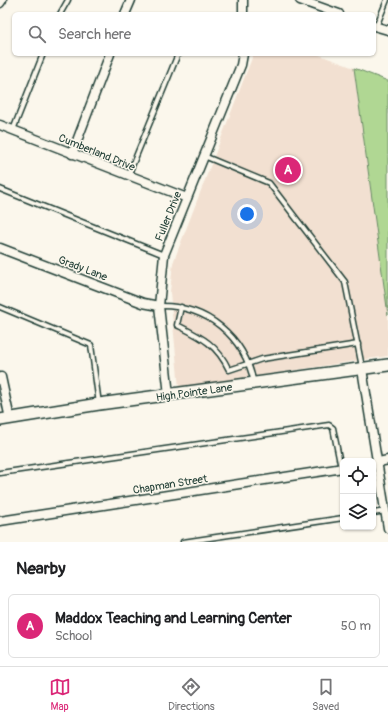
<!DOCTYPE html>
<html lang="en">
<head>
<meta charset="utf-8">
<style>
  body { margin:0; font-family:Pangolin,sans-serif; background:#f2f2f2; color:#202124 }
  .controls { position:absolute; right:12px; bottom:12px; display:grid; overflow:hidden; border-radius:6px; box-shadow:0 1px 3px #0004 }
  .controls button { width:36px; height:36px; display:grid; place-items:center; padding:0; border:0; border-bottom:1px solid #e0e0e0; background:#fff; color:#202124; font:20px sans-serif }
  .you { position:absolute; left:247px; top:214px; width:14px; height:14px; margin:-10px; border:3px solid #fff; border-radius:50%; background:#1a73e8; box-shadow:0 0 0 6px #1a73e833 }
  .badge { display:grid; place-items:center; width:26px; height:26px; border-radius:50%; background:#db2777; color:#fff; font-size:13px; font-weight:700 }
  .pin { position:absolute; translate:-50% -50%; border:2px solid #fff; box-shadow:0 1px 4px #0006 }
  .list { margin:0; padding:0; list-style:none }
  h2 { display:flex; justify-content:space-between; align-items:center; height:52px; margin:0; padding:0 16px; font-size:17px }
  h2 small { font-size:13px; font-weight:400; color:#757577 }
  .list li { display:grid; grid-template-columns:26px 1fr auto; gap:12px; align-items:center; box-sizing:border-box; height:64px; margin:0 8px 8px; padding:0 8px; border:1px solid #e0e0e0; border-radius:6px }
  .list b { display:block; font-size:15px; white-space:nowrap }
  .list p { margin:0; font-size:13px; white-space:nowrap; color:#757577 }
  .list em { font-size:13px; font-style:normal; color:#757577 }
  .icon { flex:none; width:22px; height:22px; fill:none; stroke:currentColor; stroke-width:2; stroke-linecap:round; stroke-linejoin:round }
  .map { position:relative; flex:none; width:388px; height:542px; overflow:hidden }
  .search { position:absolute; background:#fff; box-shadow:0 1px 3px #0004; left:12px; right:12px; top:12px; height:44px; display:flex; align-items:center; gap:10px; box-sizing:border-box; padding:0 14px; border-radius:6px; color:#757577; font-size:15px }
  .sheet { height:124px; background:#fff }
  nav { display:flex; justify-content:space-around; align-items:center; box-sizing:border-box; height:56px; border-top:1px solid #e0e0e0; background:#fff; font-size:11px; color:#757577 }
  nav a { display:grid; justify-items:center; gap:2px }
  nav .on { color:#db2777 }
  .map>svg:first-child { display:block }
</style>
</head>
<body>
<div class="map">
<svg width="388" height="542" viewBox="0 0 388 542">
  <rect width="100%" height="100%" fill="#fbf7ec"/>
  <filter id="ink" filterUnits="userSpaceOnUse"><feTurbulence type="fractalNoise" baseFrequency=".025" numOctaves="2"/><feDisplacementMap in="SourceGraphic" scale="8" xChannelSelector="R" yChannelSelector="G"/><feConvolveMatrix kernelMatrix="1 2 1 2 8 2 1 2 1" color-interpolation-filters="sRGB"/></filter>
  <g filter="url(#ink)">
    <polygon fill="#f2e0d1" points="252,54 317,54 354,68 388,315 388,356 179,388 170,292 173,263 252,58"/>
    <polygon fill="#b0d793" stroke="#688a64" points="354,68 388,81 388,315"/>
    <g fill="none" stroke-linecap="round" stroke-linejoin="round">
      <defs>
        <g id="lane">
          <polyline points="60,14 68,0"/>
          <polyline points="376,27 387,0"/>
          <polyline points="13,130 43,54"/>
          <polyline points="204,156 269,183 345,282 362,367"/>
          <polyline points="128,176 178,54"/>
          <polyline points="0,189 164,255"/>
          <path d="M159,306C207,305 244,336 254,383"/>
          <polyline points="0,307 91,345 99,404"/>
          <path d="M181,307L177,325C201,337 217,344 229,370L262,359L358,344"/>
          <polyline points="0,473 329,425 333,428 341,468"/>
          <polyline points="373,513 386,511"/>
          <polyline points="183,542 343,518"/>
        </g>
        <g id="street">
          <polyline points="243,0 243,14"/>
          <polyline points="300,0 339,14"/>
          <polyline points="0,3 2,0"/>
          <polyline points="125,14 131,0"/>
          <polyline points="374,26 388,30"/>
          <polyline points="0,125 187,198"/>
          <polyline points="72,154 110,54"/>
          <polyline points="0,248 143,303 159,306"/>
          <polyline points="362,369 388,528"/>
          <polyline points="1,377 10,419"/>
          <polyline points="169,395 159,306 164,255 241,65 243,54"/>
          <polyline points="374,463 388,460"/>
          <polyline points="0,521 343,468"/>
        </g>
        <polyline id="secondary" points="0,420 99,404 388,365"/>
      </defs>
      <use href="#lane" stroke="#1f3d34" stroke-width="7"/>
      <use href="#street" stroke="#1f3d34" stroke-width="11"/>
      <use href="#secondary" stroke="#1f3d34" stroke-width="14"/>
      <use href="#lane" stroke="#fbf7ec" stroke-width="4"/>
      <use href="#street" stroke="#fbf7ec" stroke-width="8"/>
      <use href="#secondary" stroke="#fbf7ec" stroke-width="11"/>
    </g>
  </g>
  <g text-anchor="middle" stroke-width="3" stroke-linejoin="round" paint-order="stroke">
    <g font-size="11" fill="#1f3d34" stroke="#fbf7ec">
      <text transform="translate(97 152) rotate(22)" y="4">Cumberland Drive</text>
      <text transform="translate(168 216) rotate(-68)" y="4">Fuller Drive</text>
      <text transform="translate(83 268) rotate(21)" y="4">Grady Lane</text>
      <text transform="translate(194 392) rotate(-8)" y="4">High Pointe Lane</text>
      <text transform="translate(170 484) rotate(-9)" y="4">Chapman Street</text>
    </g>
  </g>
</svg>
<div class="controls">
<button><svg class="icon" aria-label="locate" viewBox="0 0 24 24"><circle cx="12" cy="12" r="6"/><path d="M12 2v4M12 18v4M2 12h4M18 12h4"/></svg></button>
<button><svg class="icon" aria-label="layers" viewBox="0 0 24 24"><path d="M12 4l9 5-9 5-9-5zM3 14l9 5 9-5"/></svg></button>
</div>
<div class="you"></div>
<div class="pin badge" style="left:288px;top:170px">A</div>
<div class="search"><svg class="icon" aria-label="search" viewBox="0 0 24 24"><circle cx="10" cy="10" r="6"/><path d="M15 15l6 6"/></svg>Search here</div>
</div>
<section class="sheet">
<h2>Nearby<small></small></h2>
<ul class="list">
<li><span class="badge">A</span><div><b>Maddox Teaching and Learning Center</b><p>School</p></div><em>50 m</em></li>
</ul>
</section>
<nav>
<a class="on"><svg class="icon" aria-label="map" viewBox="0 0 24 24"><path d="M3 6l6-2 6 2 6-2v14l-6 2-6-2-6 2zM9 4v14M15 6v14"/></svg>Map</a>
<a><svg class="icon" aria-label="directions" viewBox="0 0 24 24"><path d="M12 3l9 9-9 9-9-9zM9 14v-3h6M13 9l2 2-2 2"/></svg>Directions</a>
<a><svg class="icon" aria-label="saved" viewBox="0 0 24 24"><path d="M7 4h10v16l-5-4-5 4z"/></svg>Saved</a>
</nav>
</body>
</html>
